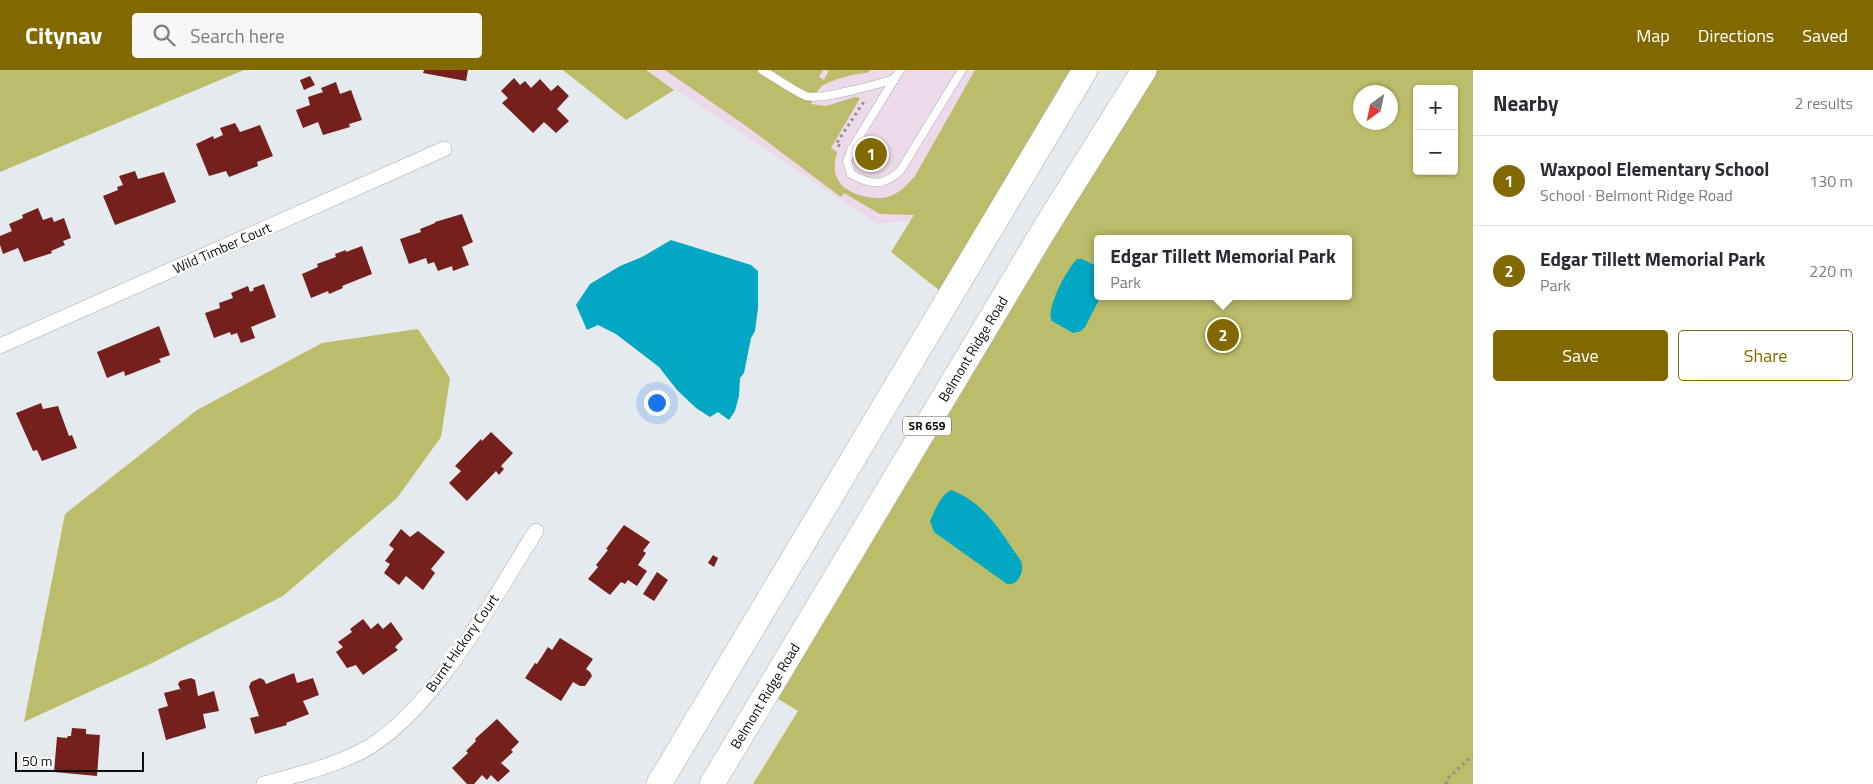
<!DOCTYPE html>
<html lang="en">
<head>
<meta charset="utf-8">
<style>
  body { margin:0; font-family:"Titillium Web",sans-serif; background:#f7f7f7; color:#2b2b33 }
  .controls { position:absolute; right:15px; top:15px; display:grid; overflow:hidden; border-radius:5px; box-shadow:0 1px 4px #0004 }
  .controls button { width:45px; height:45px; display:grid; place-items:center; padding:0; border:0; border-bottom:1px solid #e1e1e2; background:#fff; color:#2b2b33; font:25px sans-serif }
  .compass { position:absolute; left:1353px; top:15px; width:45px; height:45px; border-radius:50%; background:#fff; box-shadow:0 1px 4px #0004; rotate:213deg }
  .scale { position:absolute; left:15px; bottom:12px; width:129px; box-sizing:border-box; padding-left:5px; border:2px solid #0b0d0e; border-top:0; font-size:14px; line-height:18px; white-space:nowrap; color:#0b0d0e; -webkit-text-stroke:4px #fff; paint-order:stroke }
  .you { position:absolute; left:656px; top:332px; width:18px; height:18px; margin:-12px; border:4px solid #fff; border-radius:50%; background:#1a73e8; box-shadow:0 0 0 8px #1a73e833 }
  .badge { display:grid; place-items:center; width:32px; height:32px; border-radius:50%; background:#816900; color:#fff; font-size:16px; font-weight:700 }
  .pin { position:absolute; translate:-50% -50%; border:2px solid #fff; box-shadow:0 1px 5px #0006 }
  .popup { position:absolute; left:1094px; top:165px; width:258px; height:65px; box-sizing:border-box; display:grid; place-content:center; border-radius:5px; background:#fff; filter:drop-shadow(0 1px 4px #0005); font-size:16px; white-space:nowrap; color:#7c7c81 }
  .popup b { font-size:19px; color:#2b2b33 }
  .popup::after { content:''; position:absolute; left:50%; top:100%; margin-left:-10px; border:10px solid transparent; border-top-color:#fff }
  .list { margin:0; padding:0; list-style:none }
  h2 { display:flex; justify-content:space-between; align-items:center; height:65px; margin:0; padding:0 20px; font-size:21px }
  h2 small { font-size:16px; font-weight:400; color:#7c7c81 }
  .list li { display:grid; grid-template-columns:32px 1fr auto; gap:15px; align-items:center; box-sizing:border-box; height:90px; padding:0 20px; border-top:1px solid #e1e1e2 }
  .list b { display:block; font-size:19px; white-space:nowrap }
  .list p { margin:0; font-size:16px; white-space:nowrap; color:#7c7c81 }
  .list em { font-size:16px; font-style:normal; color:#7c7c81 }
  .actions { display:flex; gap:10px; padding:15px 20px }
  .actions a { flex:1; padding:11px 0; border:1px solid #816900; border-radius:5px; text-align:center; font-size:18px; color:#816900 }
  .actions .main { background:#816900; color:#fff }
  .icon { flex:none; width:28px; height:28px; fill:none; stroke:currentColor; stroke-width:2; stroke-linecap:round; stroke-linejoin:round }
  .map { position:relative; flex:none; width:1473px; height:714px; overflow:hidden }
  header { display:flex; align-items:center; gap:30px; box-sizing:border-box; height:70px; padding:0 25px; background:#816900; color:#fff }
  header strong { font-size:24px }
  nav { display:flex; gap:28px; margin-inline-start:auto; font-size:18px }
  .search { width:350px; height:45px; background:#f7f7f7; display:flex; align-items:center; gap:12px; box-sizing:border-box; padding:0 18px; border-radius:5px; color:#7c7c81; font-size:19px }
  main { display:flex }
  aside { flex:1; background:#fff }
  .map>svg:first-child { display:block }
</style>
</head>
<body>
<header>
<strong>Citynav</strong>
<div class="search"><svg class="icon" aria-label="search" viewBox="0 0 24 24"><circle cx="10" cy="10" r="6"/><path d="M15 15l6 6"/></svg>Search here</div>
<nav><a>Map</a><a>Directions</a><a>Saved</a></nav>
</header>
<main>
<div class="map">
<svg width="1473" height="714" viewBox="0 0 1473 714">
  <rect width="100%" height="100%" fill="#e5eaee"/>
  <polygon fill="#ecd9e9" points="646,0 1021,0 933,148 877,154"/>
  <g fill="#bbbd6a" fill-rule="evenodd">
    <polygon points="0,0 244,0 0,102"/>
    <polygon points="563,0 646,0 674,20 626,50"/>
    <path d="M665,0H823L819,7L824,10L829,0H870L867,3C857,3 829,10 821,17C817,21 814,28 811,34L826,36L855,27L860,28L831,78L837,82C835,91 833,99 837,108C843,124 873,131 888,127C900,123 907,115 915,106L975,0H1081L945,225L891,182L914,145L880,144L844,123L841,127L749,58Z"/>
    <path d="M1134,0H1473V714H753L798,641L762,619ZM1417,19H1454V101H1417ZM1360,22H1390V52H1360ZM1098,169H1348V226H1098Z"/>
    <polygon points="418,259 450,308 441,367 397,428 283,526 150,594 24,652 65,444 197,340 322,273"/>
  </g>
  <g fill="#02a7c4">
    <polygon points="671,170 751,195 758,201 758,238 755,261 751,268 744,303 740,308 739,326 735,341 729,350 718,342 710,347 696,338 677,320 659,297 616,264 598,255 587,260 576,235 590,214 620,196 642,187"/>
    <path d="M1077,189H1082L1098,197V226H1101L1085,257L1081,261L1073,263L1052,251C1045,239 1067,199 1077,189Z"/>
    <path d="M951,420C986,433 1001,463 1021,491C1025,501 1018,516 1007,514L934,462L930,451C935,441 940,425 951,420Z"/>
  </g>
  <g fill="#75201c">
    <polygon points="424,0 468,0 466,11 423,3"/>
    <polygon points="310,6 315,15 304,20 300,10"/>
    <polygon points="514,8 520,15 525,11 531,18 540,9 551,21 558,15 569,26 557,39 569,51 556,63 544,52 533,63 502,33 508,28 501,21"/>
    <polygon points="336,12 340,24 351,20 362,50 349,54 350,57 323,65 318,52 303,58 296,40 310,35 308,27 323,22 321,18"/>
    <polygon points="235,53 240,62 260,55 273,86 257,92 258,96 229,107 226,101 209,106 196,74 213,66 214,69 223,65 220,58"/>
    <polygon points="135,101 138,109 164,102 176,132 115,155 103,126 118,120 117,117 123,115 119,106"/>
    <polygon points="38,138 43,150 52,147 54,152 64,148 71,168 63,171 65,175 51,181 52,183 24,192 18,178 3,184 0,175 0,166 12,161 9,154 23,148 22,145"/>
    <polygon points="462,144 473,172 462,177 469,195 453,201 452,196 438,201 434,192 428,194 426,188 409,194 400,169 421,162 420,159 435,153 435,152"/>
    <polygon points="362,176 372,204 342,216 343,218 329,224 328,221 311,228 302,204 318,197 317,194 336,187 335,184 346,180 346,182"/>
    <polygon points="264,214 276,247 251,257 255,268 241,273 237,263 231,265 230,262 214,268 205,243 220,238 219,233 233,228 231,223 248,216 250,222 254,220 253,218"/>
    <polygon points="159,256 170,285 159,289 161,292 125,306 124,301 107,308 97,282"/>
    <polygon points="41,333 43,339 58,336 69,366 72,365 77,378 42,391 37,380 33,381 16,343"/>
    <polygon points="491,362 513,383 501,396 504,399 499,405 496,401 467,431 449,413 461,401 455,396 481,369 482,371"/>
    <polygon points="624,455 650,472 643,481 646,483 638,495 647,501 637,516 628,510 625,514 621,512 610,525 588,509 598,497 596,495 608,480 606,479"/>
    <polygon points="401,459 410,467 418,461 445,482 431,499 435,503 423,520 406,506 399,515 384,503 390,494 385,491 394,479 389,475"/>
    <polygon points="713,485 718,488 714,497 708,493"/>
    <polygon points="657,502 668,510 654,531 643,524"/>
    <polygon points="363,549 371,559 378,553 383,559 391,552 403,569 395,577 398,580 363,605 356,595 347,598 336,582 343,577 338,572 352,562 350,559"/>
    <polygon points="560,568 593,589 586,599 590,602 592,606 585,616 580,616 573,612 561,631 525,608 535,593 537,594 548,577 552,580"/>
    <polygon points="294,603 297,613 313,608 319,625 303,631 309,644 286,653 287,655 255,664 250,648 259,646 249,617 251,612 260,608 264,610 266,614"/>
    <polygon points="191,608 195,610 198,626 214,621 219,641 203,644 206,658 166,670 158,639 168,636 164,623 180,619 182,623 178,614 180,611"/>
    <polygon points="497,649 519,672 511,680 513,682 501,693 510,701 498,712 491,705 487,710 482,705 474,714 467,714 452,698 468,683 466,681 476,671 475,669"/>
    <polygon points="72,658 86,659 86,664 100,665 97,706 54,702 57,667 67,668 68,666 71,666"/>
  </g>
  <g fill="none" stroke-linecap="round" stroke-linejoin="round">
    <defs>
      <g id="lane">
        <path d="M762,0C776,8 791,19 806,26C818,31 879,14 894,9"/>
        <path d="M900,0L851,80L847,91L851,104C871,115 882,117 900,101L962,0"/>
      </g>
      <g id="street">
        <polyline points="0,276 444,79"/>
        <path d="M264,714C296,705 330,697 360,682C431,647 494,527 536,461"/>
      </g>
      <g id="primary">
        <polyline points="659,714 1085,0"/>
        <polyline points="712,714 1047,155 1144,0"/>
      </g>
    </defs>
    <use href="#lane" stroke="#a6abaf" stroke-width="9"/>
    <use href="#street" stroke="#a6abaf" stroke-width="16"/>
    <use href="#primary" stroke="#a6abaf" stroke-width="26"/>
    <g stroke="#8b8f92" stroke-width="3" stroke-dasharray="2.5 4" stroke-linecap="butt">
      <polyline points="840,76 836,74 865,30"/>
      <polyline points="1446,714 1448,708 1473,685"/>
    </g>
    <use href="#lane" stroke="#fff" stroke-width="8"/>
    <use href="#street" stroke="#fff" stroke-width="15"/>
    <use href="#primary" stroke="#fff" stroke-width="25"/>
  </g>
  <g text-anchor="middle" stroke-width="5" stroke-linejoin="round" paint-order="stroke">
    <rect fill="#fff" stroke="#545656" stroke-width="1" x="903" y="346.5" width="48" height="19" rx="4"/>
    <g font-size="12" font-weight="bold" fill="#0b0d0e">
      <text x="927" y="360">SR 659</text>
    </g>
    <g font-size="14" fill="#0b0d0e" stroke="#fff">
      <text transform="translate(222 178) rotate(-24)" y="5">Wild Timber Court</text>
      <text transform="translate(973 279) rotate(-59)" y="5">Belmont Ridge Road</text>
      <text transform="translate(462 573) rotate(-55)" y="5">Burnt Hickory Court</text>
      <text transform="translate(765 626) rotate(-59)" y="5">Belmont Ridge Road</text>
    </g>
  </g>
</svg>
<div class="controls">
<button>+</button>
<button>−</button>
</div>
<svg class="compass" viewBox="-18 -18 36 36"><path d="M0-13l5 13h-10z" fill="#e53935"/><path d="M0 13l5-13h-10z" fill="#7c7c81"/></svg>
<div class="scale">50 m</div>
<div class="you"></div>
<div class="pin badge" style="left:871px;top:84px">1</div>
<div class="pin badge" style="left:1223px;top:265px">2</div>
<div class="popup"><b>Edgar Tillett Memorial Park</b>Park</div>
</div>
<aside>
<h2>Nearby<small>2 results</small></h2>
<ul class="list">
<li><span class="badge">1</span><div><b>Waxpool Elementary School</b><p>School · Belmont Ridge Road</p></div><em>130 m</em></li>
<li><span class="badge">2</span><div><b>Edgar Tillett Memorial Park</b><p>Park</p></div><em>220 m</em></li>
</ul>
<div class="actions"><a class="main">Save</a><a>Share</a></div>
</aside>
</main>
</body>
</html>
